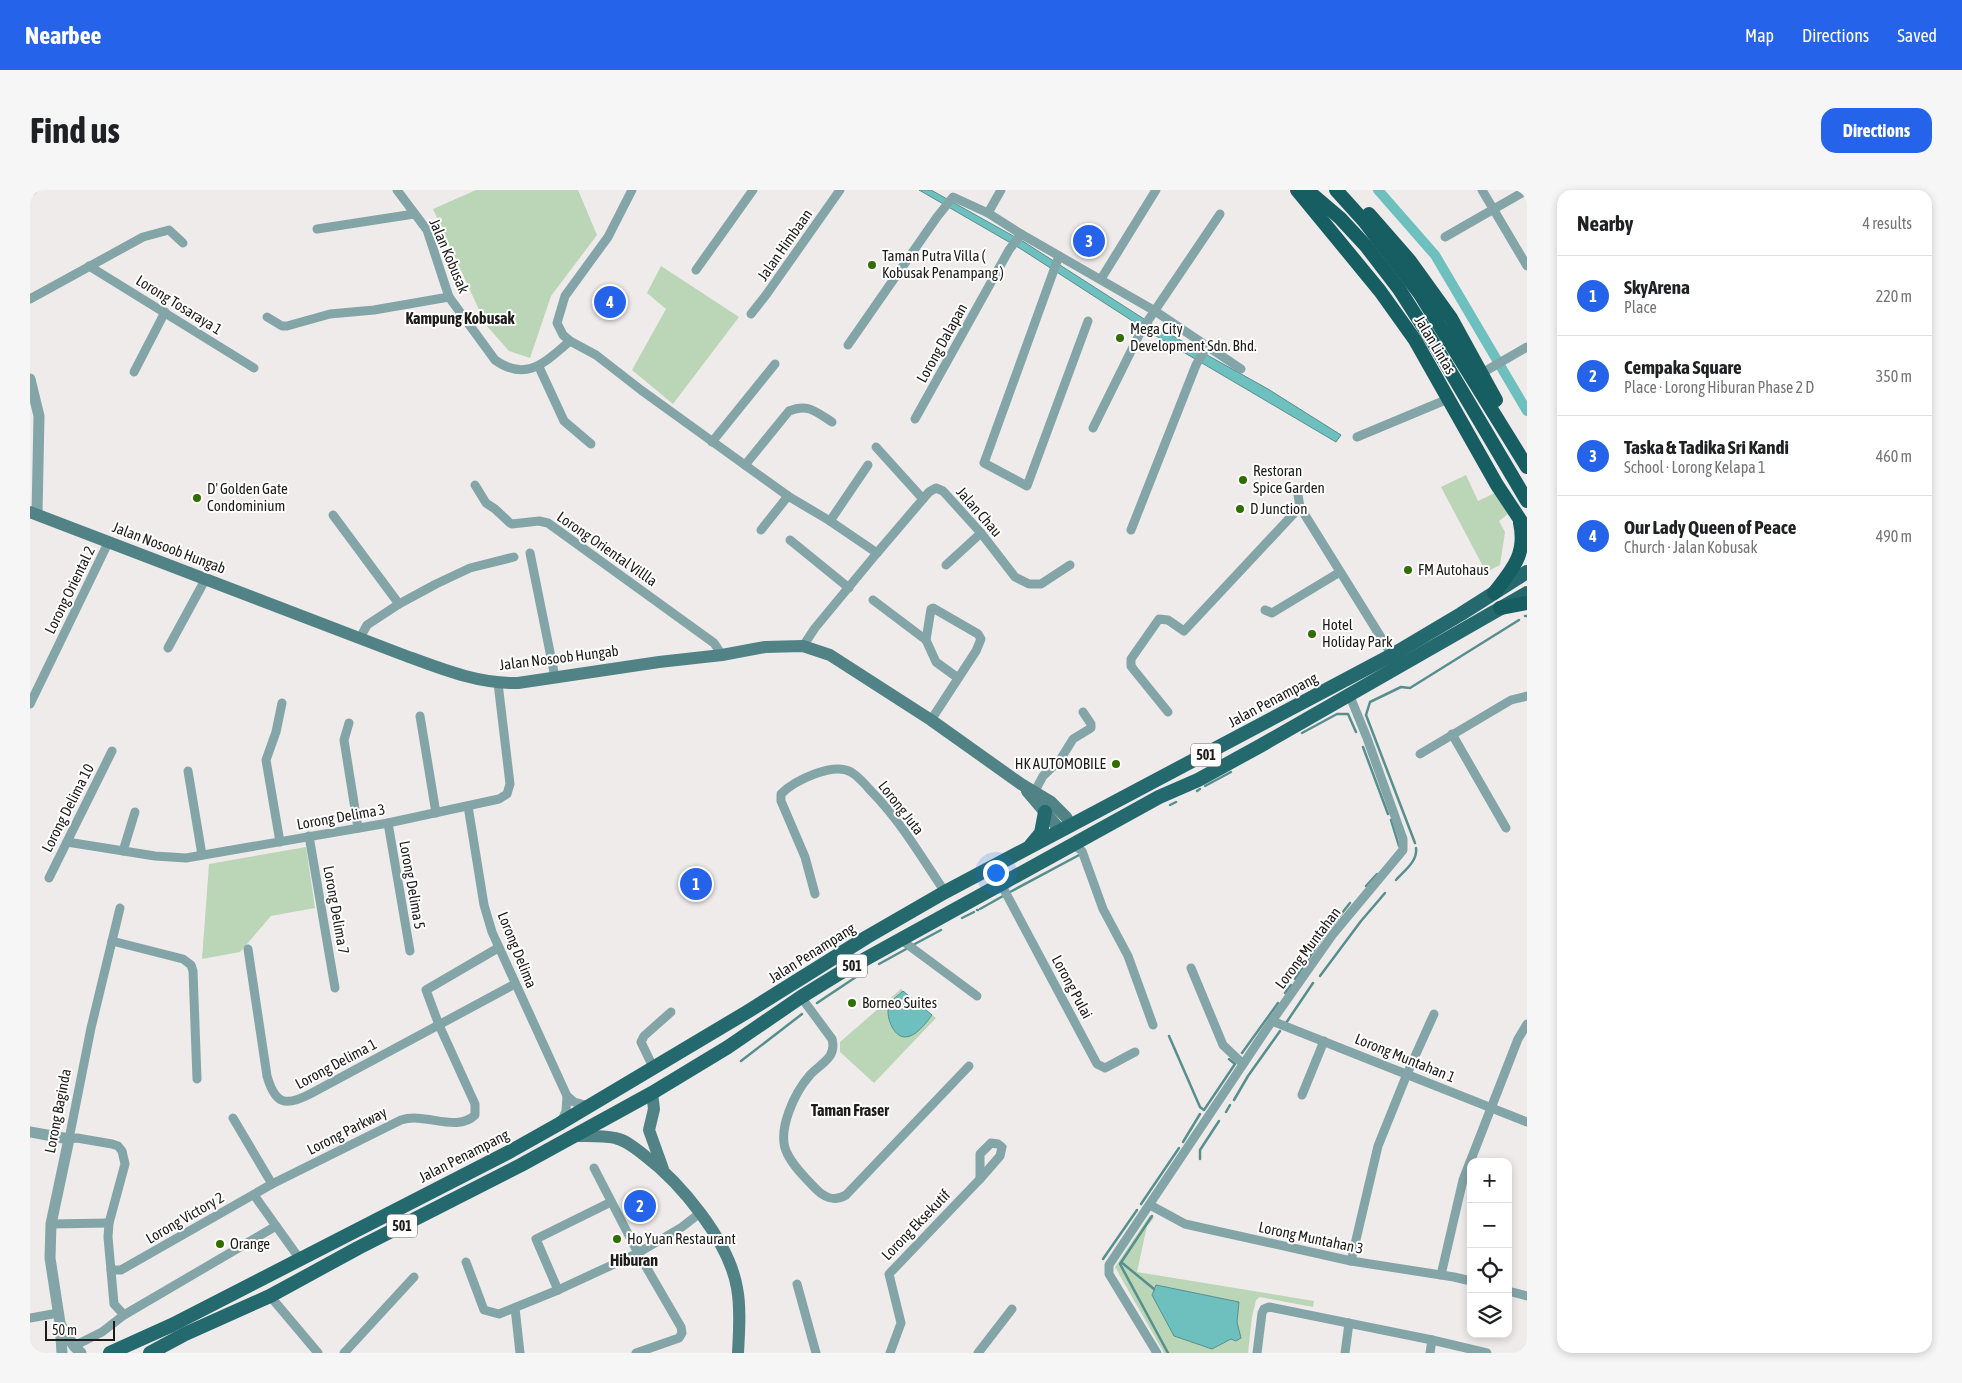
<!DOCTYPE html>
<html lang="en">
<head>
<meta charset="utf-8">
<style>
  body { margin:0; font-family:"Asap Condensed",sans-serif; background:#f6f6f6; color:#202124 }
  .controls { position:absolute; right:15px; bottom:15px; display:grid; overflow:hidden; border-radius:10px; box-shadow:0 2px 8px #0003 }
  .controls button { width:45px; height:45px; display:grid; place-items:center; padding:0; border:0; border-bottom:1px solid #e0e0e0; background:#fff; color:#202124; font:25px sans-serif }
  .scale { position:absolute; left:15px; bottom:12px; width:70px; box-sizing:border-box; padding-left:5px; border:2px solid #1d1c1b; border-top:0; font-size:14px; line-height:18px; white-space:nowrap; color:#1d1c1b; -webkit-text-stroke:4px #fff; paint-order:stroke }
  .you { position:absolute; left:965px; top:682px; width:18px; height:18px; margin:-12px; border:4px solid #fff; border-radius:50%; background:#1a73e8; box-shadow:0 0 0 8px #1a73e833 }
  .badge { display:grid; place-items:center; width:32px; height:32px; border-radius:50%; background:#2563eb; color:#fff; font-size:16px; font-weight:700 }
  .pin { position:absolute; translate:-50% -50%; border:2px solid #fff; box-shadow:0 1px 5px #0006 }
  .list { margin:0; padding:0; list-style:none }
  h2 { display:flex; justify-content:space-between; align-items:center; height:65px; margin:0; padding:0 20px; font-size:21px }
  h2 small { font-size:16px; font-weight:400; color:#757577 }
  .list li { display:grid; grid-template-columns:32px 1fr auto; gap:15px; align-items:center; box-sizing:border-box; height:80px; padding:0 20px; border-top:1px solid #e0e0e0 }
  .list b { display:block; font-size:19px; white-space:nowrap }
  .list p { margin:0; font-size:16px; white-space:nowrap; color:#757577 }
  .list em { font-size:16px; font-style:normal; color:#757577 }
  .icon { flex:none; width:28px; height:28px; fill:none; stroke:currentColor; stroke-width:2; stroke-linecap:round; stroke-linejoin:round }
  .map { position:relative; flex:none; width:1497px; height:1163px; overflow:hidden; border-radius:15px }
  header { display:flex; align-items:center; gap:30px; box-sizing:border-box; height:70px; padding:0 25px; background:#2563eb; color:#fff }
  header strong { font-size:24px }
  nav { display:flex; gap:28px; margin-inline-start:auto; font-size:18px }
  .intro { display:flex; align-items:center; justify-content:space-between; box-sizing:border-box; height:120px; padding:0 30px }
  h1 { margin:0; font-size:35px }
  .button { padding:12px 22px; border-radius:15px; background:#2563eb; color:#fff; font-size:18px; font-weight:700 }
  main { display:flex; gap:30px; padding:0 30px }
  aside { flex:1; background:#fff; border-radius:15px; box-shadow:0 2px 8px #0003 }
  .map>svg:first-child { display:block }
</style>
</head>
<body>
<header>
<strong>Nearbee</strong>
<nav><a>Map</a><a>Directions</a><a>Saved</a></nav>
</header>
<div class="intro"><h1>Find us</h1><a class="button">Directions</a></div>
<main>
<div class="map">
<svg width="1497" height="1163" viewBox="0 0 1497 1163">
  <rect width="100%" height="100%" fill="#efebea"/>
  <g fill="#bbd6b7" fill-rule="evenodd">
    <polygon points="446,0 548,0 567,45 521,106 500,168 479,161 456,135 403,19"/>
    <polygon points="631,76 709,127 643,214 602,180 636,119 617,103"/>
    <polygon points="1436,285 1448,311 1467,302 1478,324 1469,331 1475,342 1470,375 1456,382 1411,297"/>
    <polygon points="276,657 285,718 241,726 210,762 172,769 179,674"/>
    <polygon points="871,799 873,801 861,811 891,839 902,825 906,828 844,893 810,862 810,852"/>
    <path d="M1120,1025L1124,1028L1117,1036L1107,1082L1284,1111L1283,1117L1230,1107L1226,1110L1222,1127L1218,1163H1134L1085,1077ZM1126,1095L1209,1112C1208,1123 1204,1134 1210,1143L1206,1151L1122,1105Z"/>
  </g>
  <g fill="#6ec0bf" stroke="#568f8e">
    <polygon points="889,0 901,0 994,52 1125,136 1238,199 1311,245 1306,252 1121,143 991,59"/>
    <path d="M873,801L902,825C896,833 886,847 875,847C863,847 855,825 859,815C862,809 869,805 873,801Z"/>
    <polygon points="1126,1095 1209,1112 1207,1132 1211,1148 1206,1151 1201,1149 1182,1159 1144,1146 1122,1105"/>
  </g>
  <g fill="none" stroke-linecap="round" stroke-linejoin="round">
    <g stroke="#568f8e" stroke-width="2.5">
      <polyline points="1495,426 1497,426"/>
      <polyline points="1272,543 1307,524 1318,524 1326,542"/>
      <polyline points="1333,557 1358,624"/>
      <polyline points="1175,596 1201,582"/>
      <polyline points="1167,601 1170,599"/>
      <polyline points="1140,615 1146,612"/>
      <polyline points="1361,630 1369,656"/>
      <polyline points="1385,653 1336,525 1340,512 1371,497 1380,498 1489,430"/>
      <path d="M1366,690C1374,681 1388,671 1386,658"/>
      <polyline points="1336,696 1347,684"/>
      <polyline points="980,702 1051,664"/>
      <polyline points="950,719 973,706"/>
      <polyline points="947,720 948,720"/>
      <polyline points="932,728 944,722"/>
      <polyline points="1301,737 1320,713"/>
      <polyline points="883,755 911,740"/>
      <polyline points="849,774 878,758"/>
      <polyline points="1290,786 1331,731 1355,703"/>
      <polyline points="1265,789 1295,744"/>
      <polyline points="1255,803 1261,795"/>
      <polyline points="787,813 835,781"/>
      <polyline points="1256,833 1283,793"/>
      <polyline points="1139,846 1170,917 1174,920 1205,874 1199,869"/>
      <polyline points="1212,863 1248,813"/>
      <polyline points="711,871 772,824"/>
      <polyline points="1204,910 1218,886 1250,841"/>
      <polyline points="1196,922 1200,915"/>
      <polyline points="1153,952 1170,924"/>
      <polyline points="1170,969 1170,960 1189,931"/>
      <polyline points="1111,1014 1149,958"/>
      <polyline points="1122,1026 1090,1074 1138,1163"/>
      <polyline points="1073,1069 1107,1020"/>
      <polyline points="1091,1072 1124,1099"/>
    </g>
    <polyline stroke="#6ec0bf" stroke-width="10" points="1348,0 1405,65 1497,221"/>
    <g stroke="#84a5a7" stroke-width="9">
      <path d="M367,0L397,40L419,107L465,170C497,193 516,171 540,151"/>
      <polyline points="602,0 578,47 535,106 527,133 533,145 540,151 566,165 611,200 758,306 800,331 847,363 785,438 773,456"/>
      <polyline points="971,0 958,23 991,44 1125,121 1211,179"/>
      <polyline points="1452,0 1497,76"/>
      <polyline points="0,2 3,0"/>
      <polyline points="287,39 384,24"/>
      <polyline points="1415,47 1497,0"/>
      <polyline points="1029,66 954,273 997,296 1058,131"/>
      <polyline points="59,76 224,178"/>
      <polyline points="666,80 723,0"/>
      <polyline points="1071,89 1126,0"/>
      <polyline points="0,109 113,47 139,40 153,53"/>
      <polyline points="721,124 736,105 810,0"/>
      <polyline points="237,127 252,136 257,136 300,124 344,120 419,107"/>
      <polyline points="818,155 907,27 923,7 958,23"/>
      <polyline points="509,177 534,231 561,254"/>
      <polyline points="104,182 135,122"/>
      <polyline points="1452,183 1497,157"/>
      <polyline points="885,229 979,60 991,44"/>
      <polyline points="1063,238 1111,141 1190,24"/>
      <polyline points="1327,247 1418,209"/>
      <polyline points="682,252 745,174"/>
      <polyline points="846,257 893,309"/>
      <path d="M715,275L759,221C778,213 786,222 802,232"/>
      <polyline points="445,295 456,313 465,319 480,333 482,334 509,331 518,333 684,453 692,465"/>
      <polyline points="1268,305 1270,317 1362,465"/>
      <polyline points="303,325 369,414"/>
      <polyline points="800,331 838,275"/>
      <polyline points="731,340 758,306"/>
      <polyline points="1101,340 1166,175 1177,156"/>
      <polyline points="760,350 819,398"/>
      <polyline points="500,363 525,487"/>
      <polyline points="847,363 899,302 906,298 913,301 951,343 985,387 999,394 1011,394 1040,375"/>
      <polyline points="916,375 951,343"/>
      <polyline points="843,410 896,450 906,472 928,488"/>
      <polyline points="1235,420 1242,423 1310,382"/>
      <polyline points="330,448 337,435 369,414 406,394 440,378 484,367"/>
      <polyline points="896,450 901,419 903,418 948,444 951,449 946,461 901,530"/>
      <polyline points="138,458 175,390"/>
      <polyline points="0,514 78,353"/>
      <polyline points="1138,522 1104,480 1101,476 1101,469 1129,429 1138,430 1154,441 1270,317"/>
      <polyline points="390,526 406,623"/>
      <polyline points="319,533 314,550 328,638"/>
      <polyline points="1422,544 1476,638"/>
      <polyline points="1390,564 1481,510 1497,506"/>
      <polyline points="158,581 172,665"/>
      <polyline points="1005,601 1013,586 1030,570 1043,549 1061,538 1061,534 1053,522"/>
      <polyline points="438,616 454,715 462,742 537,906 544,912 559,916"/>
      <polyline points="358,633 380,761"/>
      <polyline points="279,646 305,798"/>
      <polyline points="37,652 125,666 156,668 358,633 469,609 477,604 480,594 468,493"/>
      <polyline points="250,652 236,570 246,542 252,513"/>
      <polyline points="1044,655 1052,661 1073,719 1098,766 1123,835"/>
      <polyline points="93,661 105,622"/>
      <polyline points="19,688 82,561"/>
      <polyline points="971,694 1067,874 1075,878 1105,862"/>
      <path d="M785,704L775,667L751,611V604C765,590 803,572 821,582C829,587 835,594 841,601C870,630 892,668 915,702"/>
      <polyline points="90,718 61,838 39,949 47,948 82,954 88,956 92,961 95,974 79,1033 78,1047 84,1114 94,1125"/>
      <polyline points="870,749 947,806"/>
      <polyline points="82,751 153,769 161,775 163,781 167,889"/>
      <path d="M218,759L237,886C245,914 255,917 280,904L485,794"/>
      <polyline points="1161,778 1193,855 1213,874"/>
      <path d="M771,807L802,849C807,868 791,873 780,885C765,902 746,941 757,963C763,976 776,989 786,999C795,1008 804,1012 816,1005L939,876"/>
      <polyline points="1242,831 1497,932"/>
      <polyline points="623,877 611,852 614,846 641,822"/>
      <polyline points="1272,905 1294,851"/>
      <polyline points="203,928 242,994"/>
      <polyline points="531,932 536,921 537,906"/>
      <polygon points="961,953 968,954 972,957 970,966 950,989 950,964"/>
      <polyline points="564,978 608,1063 651,1137 652,1143 649,1148 606,1163"/>
      <polyline points="224,1005 269,1068"/>
      <polyline points="1120,1015 1155,1034 1321,1071 1424,1087 1441,1091"/>
      <polyline points="21,1034 79,1033"/>
      <polyline points="1321,1071 1348,956 1377,884 1404,824"/>
      <polyline points="436,1072 454,1120 469,1124 528,1100 608,1063 652,1037 670,1023"/>
      <path d="M81,1080H91L242,994L371,930C395,922 427,943 445,925V914L409,835L396,800L468,758"/>
      <polyline points="1411,1085 1433,990 1488,849 1497,834"/>
      <polyline points="767,1094 786,1163"/>
      <polyline points="528,1100 506,1049 581,1012"/>
      <polyline points="1478,1101 1497,1106"/>
      <polyline points="240,1106 288,1163"/>
      <polyline points="485,1118 490,1163"/>
      <polyline points="0,1128 28,1123"/>
      <polyline points="44,1156 72,1142 94,1125 246,1036"/>
      <polyline points="314,1163 384,1087"/>
      <polyline points="860,1163 871,1133 859,1084 950,989"/>
      <polyline points="948,1163 982,1119"/>
      <polyline points="1127,1163 1079,1084 1079,1075 1242,831 1303,744 1373,660 1373,649 1337,548 1319,504"/>
      <polyline points="1227,1163 1232,1123 1234,1119 1239,1117 1402,1150 1457,1163"/>
      <polyline points="1315,1163 1319,1133"/>
      <polyline points="1400,1163 1402,1150"/>
    </g>
    <g stroke="#84a5a7" stroke-width="11">
      <polyline points="0,189 9,226 7,324"/>
      <polyline points="0,942 39,949 21,1034 20,1068 30,1133 32,1163"/>
      <polyline points="30,1134 44,1156 51,1163"/>
    </g>
    <g stroke="#508286" stroke-width="12">
      <path d="M0,322L371,464C409,478 447,494 488,493L629,472L692,465L735,457L773,456L800,465L901,530L991,594L1021,612L1036,627L1041,636"/>
      <polyline points="997,601 1031,641"/>
      <polyline points="622,903 624,919 619,940 633,979"/>
      <path d="M543,946C556,946 572,945 585,948C596,950 605,958 614,965C651,993 699,1051 707,1098C711,1119 709,1142 708,1163"/>
    </g>
    <g stroke="#23696e" stroke-width="14">
      <polyline points="1001,655 1011,643 1015,622"/>
      <polyline points="80,1163 142,1135 481,961 529,934 717,822 837,747 915,702 1362,465 1431,424 1497,382"/>
      <polyline points="120,1163 155,1144 240,1106 328,1058 491,975 622,903 698,857 771,807 810,783 1129,607 1168,590 1230,556 1497,403"/>
    </g>
    <g stroke="#165e62" stroke-width="14">
      <polyline points="1267,0 1350,101 1385,150 1467,295 1497,340"/>
      <polyline points="1277,0 1310,28 1336,56 1369,99 1403,152 1497,311"/>
      <polyline points="1306,0 1334,31 1390,104 1497,277"/>
      <polyline points="1339,24 1380,71 1421,128 1466,210"/>
      <path d="M1464,403C1482,380 1497,364 1490,333"/>
      <polyline points="1470,418 1497,413"/>
    </g>
  </g>
  <g fill="#316e00" stroke="#fff" stroke-width="2">
    <circle cx="842" cy="75" r="5"/>
    <circle cx="1090" cy="148" r="5"/>
    <circle cx="1213" cy="290" r="5"/>
    <circle cx="167" cy="308" r="5"/>
    <circle cx="1210" cy="319" r="5"/>
    <circle cx="1378" cy="380" r="5"/>
    <circle cx="1282" cy="444" r="5"/>
    <circle cx="1086" cy="574" r="5"/>
    <circle cx="822" cy="813" r="5"/>
    <circle cx="587" cy="1049" r="5"/>
    <circle cx="190" cy="1054" r="5"/>
  </g>
  <g text-anchor="middle" stroke-width="4" stroke-linejoin="round" paint-order="stroke">
    <g fill="#fff" stroke="#61605f" stroke-width="1">
      <rect x="1161" y="553.5" width="30" height="23" rx="4"/>
      <rect x="807" y="764.5" width="30" height="23" rx="4"/>
      <rect x="357" y="1024.5" width="30" height="23" rx="4"/>
    </g>
    <g font-size="14" font-weight="bold" fill="#1d1c1b">
      <text x="1176" y="570">501</text>
      <text x="822" y="781">501</text>
      <text x="372" y="1041">501</text>
    </g>
    <g font-size="15" fill="#1d1c1b" stroke="#fff">
      <text transform="translate(755 55) rotate(-55)" y="5">Jalan Himbaan</text>
      <text transform="translate(419 66) rotate(67)" y="5">Jalan Kobusak</text>
      <text transform="translate(149 115) rotate(32)" y="5">Lorong Tosaraya 1</text>
      <text transform="translate(912 153) rotate(-61)" y="5">Lorong Dalapan</text>
      <text transform="translate(1405 155) rotate(59)" y="5">Jalan Lintas</text>
      <text transform="translate(949 322) rotate(49)" y="5">Jalan Chau</text>
      <text transform="translate(139 358) rotate(21)" y="5">Jalan Nosoob Hungab</text>
      <text transform="translate(577 359) rotate(35)" y="5">Lorong Oriental Villla</text>
      <text transform="translate(40 400) rotate(-64)" y="5">Lorong Oriental 2</text>
      <text transform="translate(529 468) rotate(-7)" y="5">Jalan Nosoob Hungab</text>
      <text transform="translate(1243 510) rotate(-28)" y="5">Jalan Penampang</text>
      <text transform="translate(38 618) rotate(-63)" y="5">Lorong Delima 10</text>
      <text transform="translate(871 618) rotate(52)" y="5">Lorong Juta</text>
      <text transform="translate(311 627) rotate(-10)" y="5">Lorong Delima 3</text>
      <text transform="translate(382 695) rotate(80)" y="5">Lorong Delima 5</text>
      <text transform="translate(306 720) rotate(80)" y="5">Lorong Delima 7</text>
      <text transform="translate(1278 758) rotate(-53)" y="5">Lorong Muntahan</text>
      <text transform="translate(487 760) rotate(68)" y="5">Lorong Delima</text>
      <text transform="translate(782 763) rotate(-32)" y="5">Jalan Penampang</text>
      <text transform="translate(1042 797) rotate(62)" y="5">Lorong Pulai</text>
      <text transform="translate(1375 868) rotate(22)" y="5">Lorong Muntahan 1</text>
      <text transform="translate(306 874) rotate(-28)" y="5">Lorong Delima 1</text>
      <text transform="translate(28 921) rotate(-79)" y="5">Lorong Baginda</text>
      <text transform="translate(317 941) rotate(-27)" y="5">Lorong Parkway</text>
      <text transform="translate(434 966) rotate(-27)" y="5">Jalan Penampang</text>
      <text transform="translate(155 1028) rotate(-30)" y="5">Lorong Victory 2</text>
      <text transform="translate(886 1035) rotate(-46)" y="5">Lorong Eksekutif</text>
      <text transform="translate(1281 1048) rotate(12)" y="5">Lorong Muntahan 3</text>
    </g>
    <g font-size="15" fill="#1d1c1b" stroke="#fff" text-anchor="start">
      <text x="852" y="71">Taman Putra Villa (<tspan x="852" dy="17">Kobusak Penampang )</tspan></text>
      <text x="1100" y="144">Mega City<tspan x="1100" dy="17">Development Sdn. Bhd.</tspan></text>
      <text x="1223" y="286">Restoran<tspan x="1223" dy="17">Spice Garden</tspan></text>
      <text x="177" y="304">D' Golden Gate<tspan x="177" dy="17">Condominium</tspan></text>
      <text x="1220" y="324">D Junction</text>
      <text x="1388" y="385">FM Autohaus</text>
      <text x="1292" y="440">Hotel<tspan x="1292" dy="17">Holiday Park</tspan></text>
      <text x="1076" y="579" text-anchor="end">HK AUTOMOBILE</text>
      <text x="832" y="818">Borneo Suites</text>
      <text x="597" y="1054">Ho Yuan Restaurant</text>
      <text x="200" y="1059">Orange</text>
    </g>
    <g font-size="16" font-weight="bold" fill="#1d1c1b" stroke="#fff">
      <text x="430" y="134">Kampung Kobusak</text>
      <text x="820" y="926">Taman Fraser</text>
      <text x="604" y="1076">Hiburan</text>
    </g>
  </g>
</svg>
<div class="controls">
<button>+</button>
<button>−</button>
<button><svg class="icon" aria-label="locate" viewBox="0 0 24 24"><circle cx="12" cy="12" r="6"/><path d="M12 2v4M12 18v4M2 12h4M18 12h4"/></svg></button>
<button><svg class="icon" aria-label="layers" viewBox="0 0 24 24"><path d="M12 4l9 5-9 5-9-5zM3 14l9 5 9-5"/></svg></button>
</div>
<div class="scale">50 m</div>
<div class="you"></div>
<div class="pin badge" style="left:666px;top:694px">1</div>
<div class="pin badge" style="left:610px;top:1016px">2</div>
<div class="pin badge" style="left:1059px;top:51px">3</div>
<div class="pin badge" style="left:580px;top:112px">4</div>
</div>
<aside>
<h2>Nearby<small>4 results</small></h2>
<ul class="list">
<li><span class="badge">1</span><div><b>SkyArena</b><p>Place</p></div><em>220 m</em></li>
<li><span class="badge">2</span><div><b>Cempaka Square</b><p>Place · Lorong Hiburan Phase 2 D</p></div><em>350 m</em></li>
<li><span class="badge">3</span><div><b>Taska &amp; Tadika Sri Kandi</b><p>School · Lorong Kelapa 1</p></div><em>460 m</em></li>
<li><span class="badge">4</span><div><b>Our Lady Queen of Peace</b><p>Church · Jalan Kobusak</p></div><em>490 m</em></li>
</ul>
</aside>
</main>
</body>
</html>
